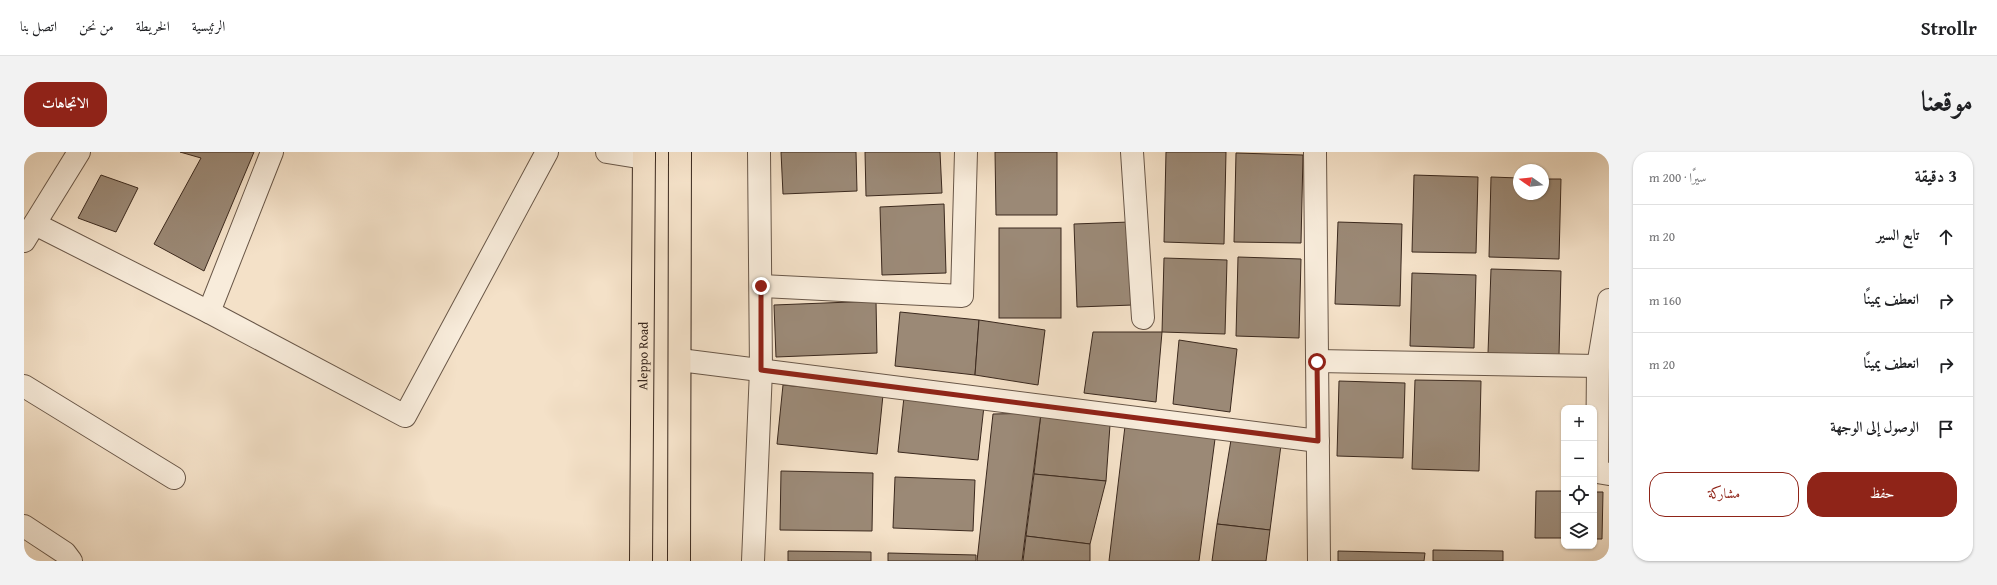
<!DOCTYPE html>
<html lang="ar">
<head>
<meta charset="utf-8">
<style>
  body { margin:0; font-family:"Gentium Book Plus",Amiri,serif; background:#f2f2f2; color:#202124; direction:rtl }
  .controls { position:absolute; right:12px; bottom:12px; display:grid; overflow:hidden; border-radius:8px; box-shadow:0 1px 3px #0004 }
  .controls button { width:36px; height:36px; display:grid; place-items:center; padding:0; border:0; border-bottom:1px solid #e0e0e0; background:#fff; color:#202124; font:20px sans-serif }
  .compass { position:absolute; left:1489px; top:12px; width:36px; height:36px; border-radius:50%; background:#fff; box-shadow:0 1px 3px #0004; rotate:284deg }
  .stop { position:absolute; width:12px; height:12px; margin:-9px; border:3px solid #8f2418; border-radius:50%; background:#fff }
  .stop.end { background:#8f2418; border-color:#fff; box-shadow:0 1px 4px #0008 }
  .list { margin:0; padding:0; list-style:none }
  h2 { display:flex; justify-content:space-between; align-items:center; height:52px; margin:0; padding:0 16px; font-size:17px }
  h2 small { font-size:13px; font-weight:400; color:#757577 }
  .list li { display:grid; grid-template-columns:26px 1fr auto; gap:12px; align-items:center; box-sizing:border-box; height:64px; padding:0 16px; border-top:1px solid #e0e0e0 }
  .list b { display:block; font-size:15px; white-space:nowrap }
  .list em { font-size:13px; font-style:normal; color:#757577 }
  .actions { display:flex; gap:8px; padding:12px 16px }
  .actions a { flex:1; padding:9px 0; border:1px solid #8f2418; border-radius:16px; text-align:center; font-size:14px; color:#8f2418 }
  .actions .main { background:#8f2418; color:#fff }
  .icon { flex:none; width:22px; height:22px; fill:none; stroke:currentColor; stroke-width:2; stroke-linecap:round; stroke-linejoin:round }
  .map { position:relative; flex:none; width:1585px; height:409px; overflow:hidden; direction:ltr; border-radius:16px }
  header { display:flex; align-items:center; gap:24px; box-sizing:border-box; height:56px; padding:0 20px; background:#fff; border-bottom:1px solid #e0e0e0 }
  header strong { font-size:19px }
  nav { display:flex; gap:22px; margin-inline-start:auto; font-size:14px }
  .intro { display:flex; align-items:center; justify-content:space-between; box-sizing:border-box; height:96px; padding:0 24px }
  h1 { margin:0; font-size:28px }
  .button { padding:10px 18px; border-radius:16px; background:#8f2418; color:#fff; font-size:14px; font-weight:700 }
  main { display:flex; gap:24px; padding:0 24px }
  aside { flex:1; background:#fff; border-radius:16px; box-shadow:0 1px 3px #0004 }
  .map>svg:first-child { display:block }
</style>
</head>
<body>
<header>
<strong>Strollr</strong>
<nav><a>الرئيسية</a><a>الخريطة</a><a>من نحن</a><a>اتصل بنا</a></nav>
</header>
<div class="intro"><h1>موقعنا</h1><a class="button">الاتجاهات</a></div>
<main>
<aside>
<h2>3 دقيقة<small>سيرًا · 200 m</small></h2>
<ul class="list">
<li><svg class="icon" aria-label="ahead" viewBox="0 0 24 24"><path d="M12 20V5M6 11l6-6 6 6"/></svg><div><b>تابع السير</b></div><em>20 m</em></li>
<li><svg class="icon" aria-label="right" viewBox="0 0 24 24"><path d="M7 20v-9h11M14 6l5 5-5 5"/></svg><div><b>انعطف يمينًا</b></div><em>160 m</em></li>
<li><svg class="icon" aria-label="right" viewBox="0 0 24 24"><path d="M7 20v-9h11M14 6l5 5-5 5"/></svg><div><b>انعطف يمينًا</b></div><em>20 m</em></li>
<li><svg class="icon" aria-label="arrive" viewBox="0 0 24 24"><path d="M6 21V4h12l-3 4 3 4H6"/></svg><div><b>الوصول إلى الوجهة</b></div></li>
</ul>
<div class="actions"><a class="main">حفظ</a><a>مشاركة</a></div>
</aside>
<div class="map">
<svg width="1585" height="409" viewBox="0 0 1585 409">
  <rect width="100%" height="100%" fill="#f4e1c8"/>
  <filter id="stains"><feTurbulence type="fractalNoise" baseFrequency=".005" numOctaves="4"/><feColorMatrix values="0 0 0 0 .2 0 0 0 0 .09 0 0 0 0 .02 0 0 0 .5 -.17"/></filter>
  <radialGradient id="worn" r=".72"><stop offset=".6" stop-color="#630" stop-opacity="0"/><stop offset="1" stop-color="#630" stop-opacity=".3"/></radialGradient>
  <g fill="#9b8976" stroke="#3b291e">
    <polygon points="156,0 230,0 180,119 130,92 177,6"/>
    <polygon points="757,0 832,0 833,39 759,42"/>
    <polygon points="841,0 916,0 918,41 842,44"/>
    <polygon points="971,0 1033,0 1033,63 972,63"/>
    <polygon points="1142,0 1202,0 1200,92 1140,90"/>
    <polygon points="1212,1 1279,3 1277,91 1210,90"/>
    <polygon points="77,23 114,36 92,80 54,66"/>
    <polygon points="1390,23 1454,25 1452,101 1388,100"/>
    <polygon points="1467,25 1495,26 1495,42 1519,42 1519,27 1537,27 1535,107 1465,105"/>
    <polygon points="920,52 922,121 858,123 856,55"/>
    <polygon points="1106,70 1109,153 1053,155 1050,72"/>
    <polygon points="1314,70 1378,72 1376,154 1311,152"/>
    <rect x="975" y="76" width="62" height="90"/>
    <polygon points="1214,105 1277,107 1275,186 1212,184"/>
    <polygon points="1140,106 1203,108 1201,182 1138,180"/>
    <polygon points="1467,117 1537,119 1535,203 1464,201"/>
    <polygon points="1388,121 1452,123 1450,196 1386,194"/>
    <polygon points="852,149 853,201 752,205 750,153"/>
    <polygon points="876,160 955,168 951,223 871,214"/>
    <polygon points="955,168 1021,178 1014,233 951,223"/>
    <polygon points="1069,180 1138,180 1132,250 1060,241"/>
    <polygon points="1155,188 1213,197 1206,260 1149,252"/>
    <polygon points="1391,228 1457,229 1455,319 1388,317"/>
    <polygon points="1315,229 1381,231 1379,306 1313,304"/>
    <polygon points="759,233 859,243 853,302 753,292"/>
    <polygon points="880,245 960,254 954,308 874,300"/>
    <polygon points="1017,261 1086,273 1082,329 1010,322"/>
    <polygon points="1017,261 998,409 953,409 969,262"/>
    <polygon points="1101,274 1191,287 1175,409 1085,409"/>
    <polygon points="1207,288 1257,293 1246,378 1193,372"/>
    <polygon points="757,319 849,321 848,379 756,378"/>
    <polygon points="1010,322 1082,329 1066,392 1002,384"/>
    <polygon points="871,325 951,328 949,379 869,376"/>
    <polygon points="1512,339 1540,339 1540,386 1511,386"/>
    <polygon points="1570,340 1579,340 1578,387 1570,387"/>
    <polygon points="1193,372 1246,378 1242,409 1188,409"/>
    <polygon points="1002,384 1066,392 1066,409 999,409"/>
    <polygon points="1409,398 1479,399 1479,409 1409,409"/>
    <polygon points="764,399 847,400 847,409 764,409"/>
    <polygon points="1314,399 1401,401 1400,409 1314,409"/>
    <polygon points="864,401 952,403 952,409 864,409"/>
  </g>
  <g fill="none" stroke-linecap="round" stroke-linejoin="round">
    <defs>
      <g id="minor">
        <polyline points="583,0 620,6"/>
        <polyline points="1108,0 1119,166"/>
        <polyline points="1291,0 1295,409"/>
        <polyline points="11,72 185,160 381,264 523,0"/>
        <polyline points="0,89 55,0"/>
        <polyline points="737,134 938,144 942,0"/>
        <polyline points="1585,148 1574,214 1573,320 1585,322"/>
        <polyline points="185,160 248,0"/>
        <polyline points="656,208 1294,289"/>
        <polyline points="1293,209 1574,214"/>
        <polyline points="0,234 150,326"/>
        <polyline points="0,374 41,401 47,409"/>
        <polyline points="729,409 737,218 735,0"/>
      </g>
      <g id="primary">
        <path id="s1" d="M617,409L620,0"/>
        <polyline points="655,409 656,0"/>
      </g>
    </defs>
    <use href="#minor" stroke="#695748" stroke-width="24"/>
    <use href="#primary" stroke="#3b291e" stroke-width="24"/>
    <use href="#minor" stroke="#f8ecdb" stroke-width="22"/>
    <use href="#primary" stroke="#f4e1c8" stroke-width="22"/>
  </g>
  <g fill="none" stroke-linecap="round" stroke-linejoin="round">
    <polyline stroke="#8f2418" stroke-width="5" points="737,134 737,218 1294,289 1293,210"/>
  </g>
  <g text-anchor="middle" stroke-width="3.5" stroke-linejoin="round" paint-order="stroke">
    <g font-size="13" fill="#3b291e" stroke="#f8ecdb">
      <text dy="5" stroke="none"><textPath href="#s1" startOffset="205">Aleppo Road</textPath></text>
    </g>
  </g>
  <rect width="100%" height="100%" filter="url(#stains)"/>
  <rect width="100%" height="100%" fill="url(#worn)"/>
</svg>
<div class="controls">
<button>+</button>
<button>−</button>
<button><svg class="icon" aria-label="locate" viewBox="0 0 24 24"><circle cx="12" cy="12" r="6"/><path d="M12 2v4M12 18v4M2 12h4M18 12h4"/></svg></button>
<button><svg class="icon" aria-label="layers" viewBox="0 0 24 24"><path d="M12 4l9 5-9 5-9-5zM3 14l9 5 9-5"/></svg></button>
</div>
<svg class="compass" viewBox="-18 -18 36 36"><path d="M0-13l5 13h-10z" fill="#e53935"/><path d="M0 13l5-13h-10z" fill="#757577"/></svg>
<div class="stop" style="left:1293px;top:210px"></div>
<div class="stop end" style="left:737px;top:134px"></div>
</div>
</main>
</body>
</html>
